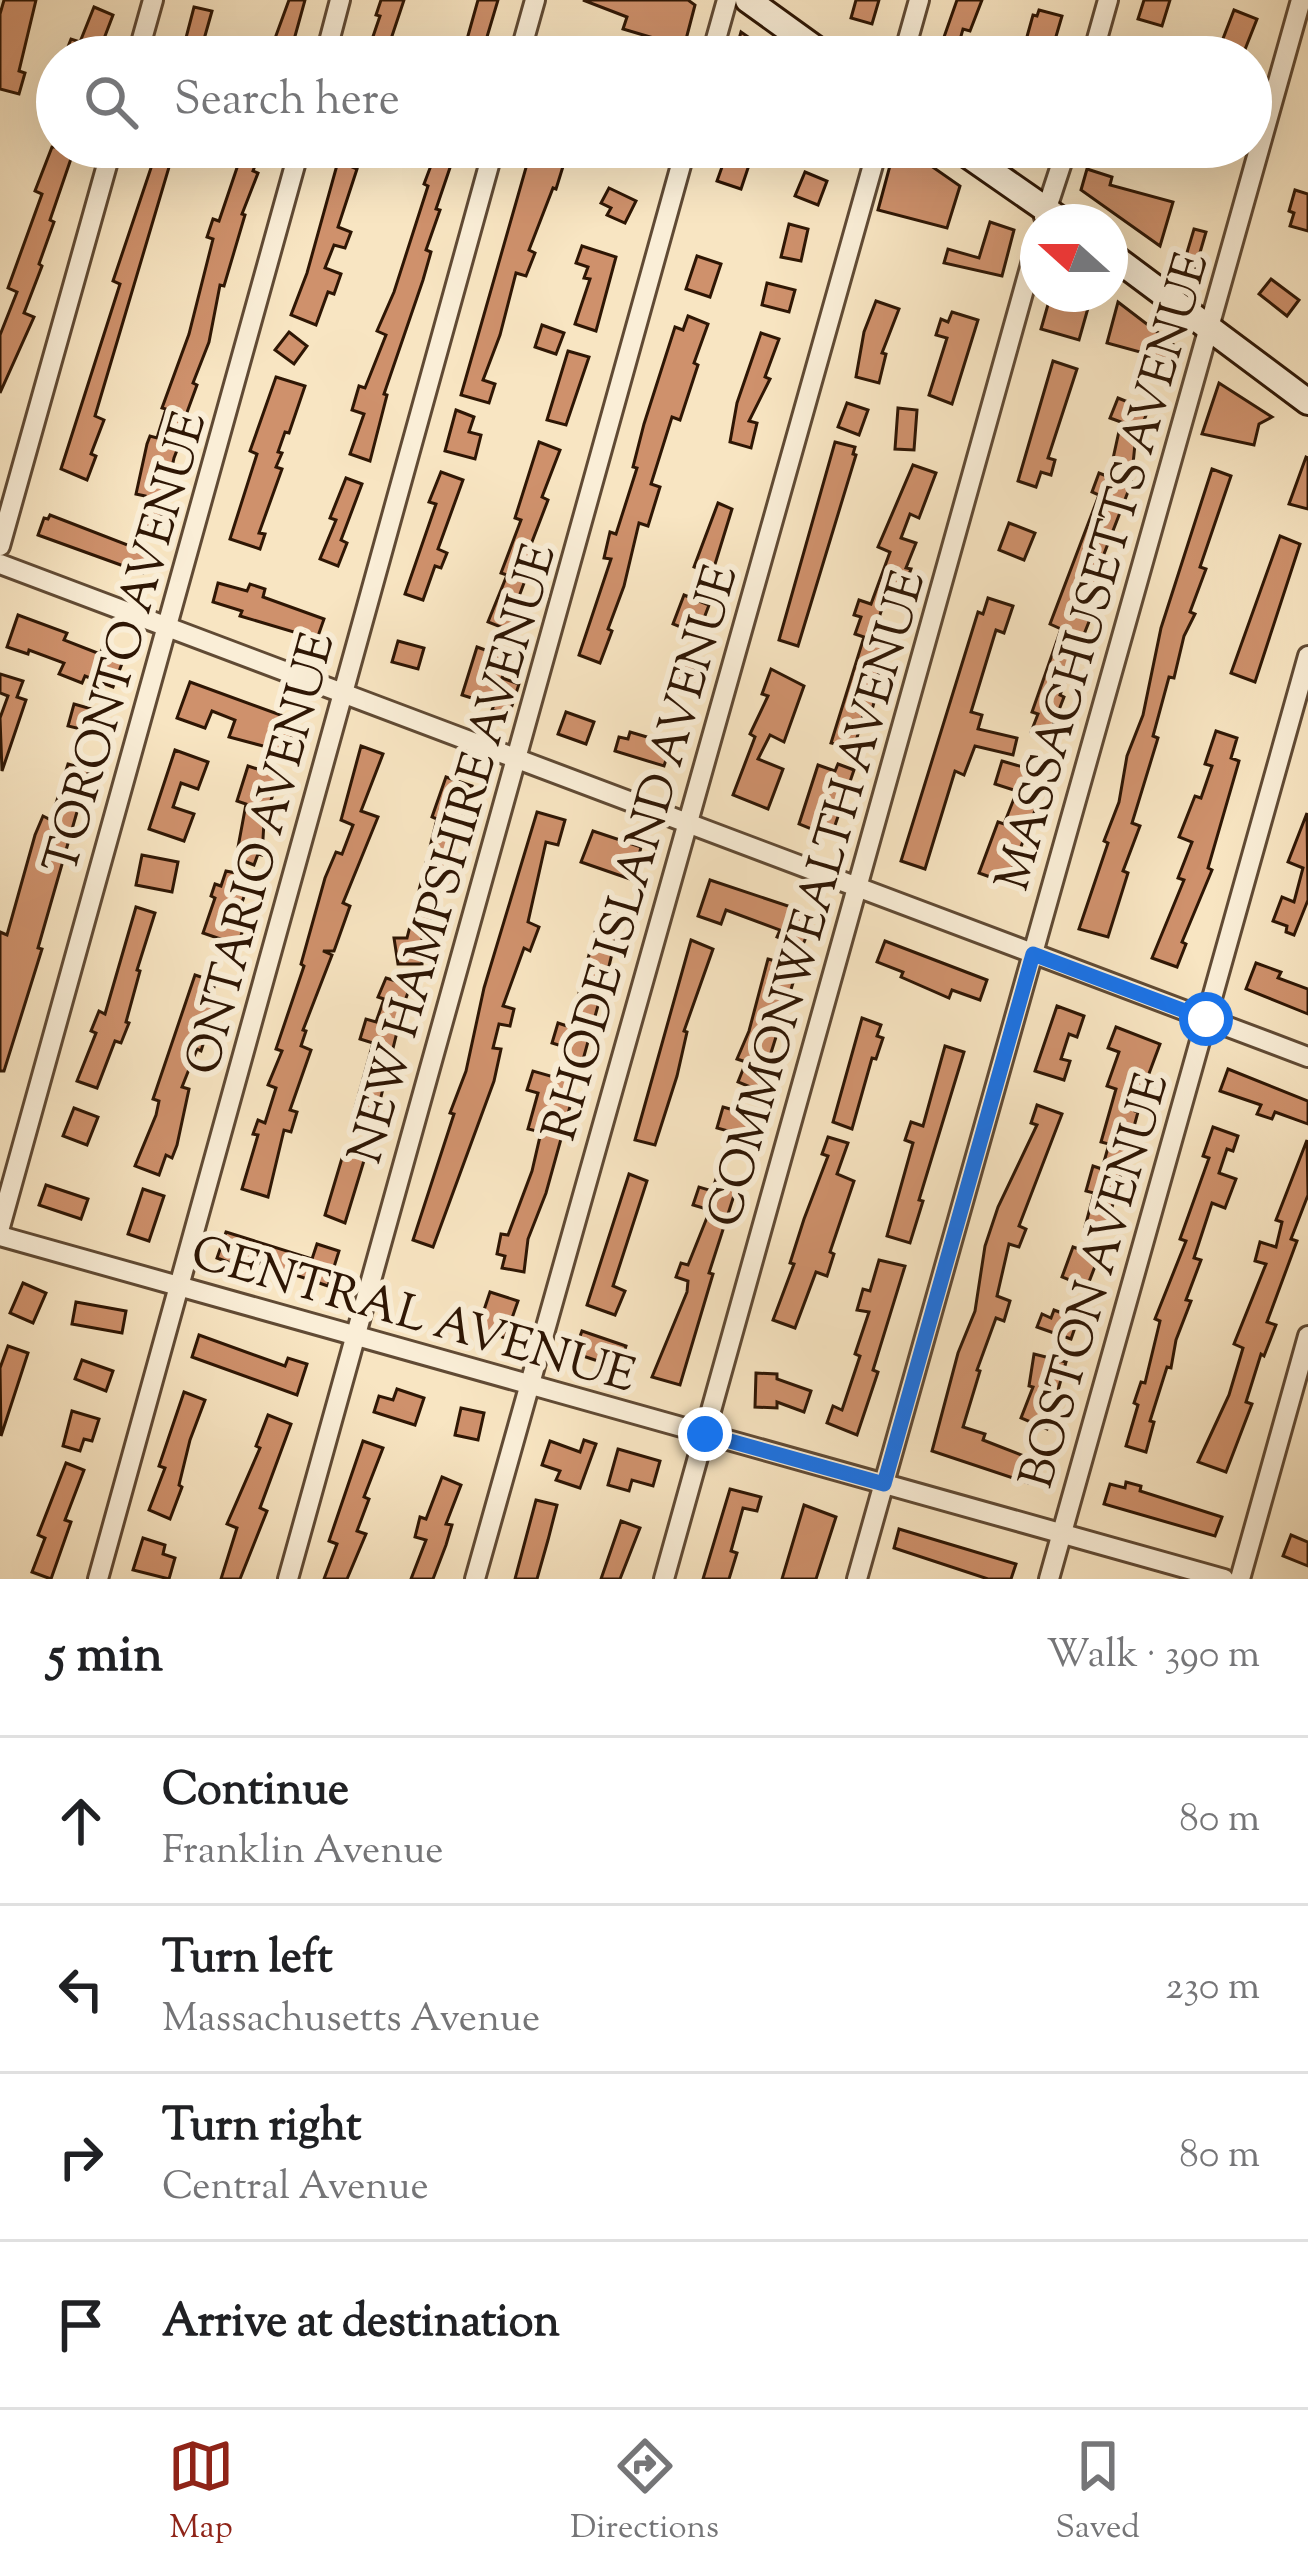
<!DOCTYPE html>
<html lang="en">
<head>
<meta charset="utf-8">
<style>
  body { margin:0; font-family:"Sorts Mill Goudy",serif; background:#f6f6f6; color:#202124 }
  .compass { position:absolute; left:1020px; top:204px; width:108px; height:108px; border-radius:50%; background:#fff; box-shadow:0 12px 48px #0002; rotate:291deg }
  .stop { position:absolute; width:36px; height:36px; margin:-27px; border:9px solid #1a73e8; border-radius:50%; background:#fff }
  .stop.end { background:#1a73e8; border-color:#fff; box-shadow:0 3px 12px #0008 }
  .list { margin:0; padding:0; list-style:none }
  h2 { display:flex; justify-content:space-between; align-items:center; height:156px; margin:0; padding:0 48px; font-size:51px }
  h2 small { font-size:39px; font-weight:400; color:#757577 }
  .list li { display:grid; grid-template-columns:78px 1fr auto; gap:36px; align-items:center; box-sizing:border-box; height:168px; padding:0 48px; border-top:3px solid #e0e0e0 }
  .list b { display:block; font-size:45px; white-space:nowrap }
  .list p { margin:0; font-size:39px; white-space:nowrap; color:#757577 }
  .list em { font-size:39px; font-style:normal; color:#757577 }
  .icon { flex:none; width:66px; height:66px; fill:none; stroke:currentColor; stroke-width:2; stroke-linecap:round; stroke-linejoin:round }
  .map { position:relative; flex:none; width:1308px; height:1579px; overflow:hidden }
  .search { position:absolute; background:#fff; box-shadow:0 12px 48px #0002; left:36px; right:36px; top:36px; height:132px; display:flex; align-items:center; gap:30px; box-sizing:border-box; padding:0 42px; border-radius:66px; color:#757577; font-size:45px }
  .sheet { height:828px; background:#fff }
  nav { display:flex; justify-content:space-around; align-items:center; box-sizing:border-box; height:168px; border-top:3px solid #e0e0e0; background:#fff; font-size:33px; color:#757577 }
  nav a { display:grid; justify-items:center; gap:6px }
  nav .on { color:#8f2418 }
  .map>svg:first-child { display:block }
</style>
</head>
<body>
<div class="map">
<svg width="1308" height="1579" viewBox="0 0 1308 1579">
  <rect width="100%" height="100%" fill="#f8e5c2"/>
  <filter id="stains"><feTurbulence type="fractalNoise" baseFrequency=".00167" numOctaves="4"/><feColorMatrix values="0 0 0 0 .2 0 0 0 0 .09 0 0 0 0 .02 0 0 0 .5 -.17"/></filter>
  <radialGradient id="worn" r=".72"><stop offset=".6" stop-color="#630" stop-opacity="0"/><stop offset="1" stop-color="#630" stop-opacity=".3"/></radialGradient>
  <g fill="#cf916c" stroke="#2e1604" stroke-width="3">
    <polygon points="4,0 36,0 19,71 25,73 19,94 0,89 0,14"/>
    <polygon points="289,0 305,0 292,47 274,41"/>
    <polygon points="381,0 404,0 385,57 366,57 380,16 376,15"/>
    <polygon points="478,0 498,0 481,57 462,57"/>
    <polygon points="583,0 688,0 695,5 684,47 623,29 627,17"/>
    <polygon points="856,0 879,0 872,24 851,18"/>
    <polygon points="957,0 982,0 970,31 963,29 955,57 937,57"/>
    <polygon points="1144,0 1170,0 1162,26 1138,19"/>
    <polygon points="94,7 113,15 97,57 64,57 71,39 80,42"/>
    <polygon points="194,7 212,11 199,57 181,57"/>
    <polygon points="1039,10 1062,16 1050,57 1023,51 1033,15 1037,16"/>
    <polygon points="1234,10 1257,19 1242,57 1216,57"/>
    <polygon points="741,32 777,57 734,57"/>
    <polygon points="52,147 75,147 50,220 54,222 39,264 42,266 24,313 34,317 0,393 0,335 17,292 8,288 42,194 35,191"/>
    <polygon points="158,147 175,147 95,416 104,420 91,454 96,456 87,480 61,469 120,284 113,281"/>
    <polygon points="244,147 262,147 253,171 258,173 242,214 245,215 224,286 220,285 209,342 193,383 197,385 182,426 186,427 174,458 158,529 139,525 145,496 136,494 147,444 150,436 157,438 166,409 162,408 189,334 213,239 207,237 213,219 219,221"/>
    <polygon points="342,147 360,147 352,167 357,169 338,227 351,232 345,248 334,245 325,268 341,274 334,294 328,292 316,325 291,315 307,273"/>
    <polygon points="438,147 457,147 436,209 440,210 426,250 431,252 423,280 384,394 387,395 370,461 350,454 364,414 352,410 359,386 365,388 386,335 377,331 394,292 428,186 424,184"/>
    <polygon points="729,147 753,153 741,189 717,181"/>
    <polygon points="895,147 904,147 960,186 947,228 878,210"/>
    <polygon points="531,150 565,160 556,189 553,188 529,250 535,253 526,276 516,273 500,335 483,380 495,384 489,403 461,395"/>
    <polygon points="1087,169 1112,177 1110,185 1173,202 1160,246 1081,190"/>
    <polygon points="805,172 827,181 818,205 795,196"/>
    <polygon points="609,188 636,201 625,223 607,215 611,208 601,203"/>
    <polygon points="1295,190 1308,194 1308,231 1290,226 1294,213 1289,211"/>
    <polygon points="990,222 1014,230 1002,276 944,263 948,249 979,258"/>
    <polygon points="789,224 808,229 801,261 781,257"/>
    <polygon points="1194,229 1206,232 1194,273 1183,266"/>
    <polygon points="582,246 616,257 596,331 575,324 590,279 584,278 588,267 576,263"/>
    <polygon points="697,256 721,264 710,297 686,289"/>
    <polygon points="1271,279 1299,300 1287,316 1259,294"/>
    <polygon points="767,283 795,290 789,312 762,305"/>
    <polygon points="1051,294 1080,294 1090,301 1079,340 1041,329"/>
    <polygon points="876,301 899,309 882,353 886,354 879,383 856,377 864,332"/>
    <polygon points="1118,302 1173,344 1169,360 1107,343"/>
    <polygon points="952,312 978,320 952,404 929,395 947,338 936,335 941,319 948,322"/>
    <polygon points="688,316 708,324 694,363 698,365 680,420 672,417 651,484 660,487 648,526 639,523 624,586 608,629 612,631 600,663 579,655 611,559 604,558 610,532 616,534 637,468 633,467 644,424 675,327 683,330"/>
    <polygon points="542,325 564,333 556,354 535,347"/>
    <polygon points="289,332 307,346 294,364 275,350"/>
    <polygon points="761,333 779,339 765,377 770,379 749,421 757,423 751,448 730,442 737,403"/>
    <polygon points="568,351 589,357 566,425 547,420"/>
    <polygon points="1053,361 1077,369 1048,458 1055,460 1051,475 1041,472 1036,487 1018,481"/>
    <polygon points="276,377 305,386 289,433 285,432 278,452 282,453 276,467 282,469 259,533 265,534 260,549 230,539 257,454 250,451"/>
    <polygon points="1219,383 1272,417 1259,424 1254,445 1202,434"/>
    <polygon points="1118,398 1148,410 1135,444 1131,484 1099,567 1104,568 1094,609 1060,695 1064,697 1048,738 1031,732 1038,714 1032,712 1061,629 1050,624 1099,495 1092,492 1099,473 1109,477 1121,422 1110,418"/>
    <polygon points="847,403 868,410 859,435 838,427"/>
    <polygon points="898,408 917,410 914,450 895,449"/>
    <polygon points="456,410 474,417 469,432 481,435 475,459 445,451"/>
    <polygon points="539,442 560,450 542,497 548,500 530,547 537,549 518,599 522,601 511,631 488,622 507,575 501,573 521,520 515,518"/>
    <polygon points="835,442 855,447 853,454 856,455 798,646 779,640"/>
    <polygon points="1306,457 1308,458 1308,509 1289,504"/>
    <polygon points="913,465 936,473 919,518 910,514 901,538 916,543 906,568 911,569 898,604 885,599 877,624 890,628 882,654 886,655 869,697 875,699 870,717 863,715 854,749 831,743 864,637 855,634 861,617 854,615 859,600 871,604 890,552 878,547"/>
    <polygon points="1212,469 1231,476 1200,567 1206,569 1190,612 1195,614 1184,636 1174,678 1169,677 1153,736 1158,738 1132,823 1140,826 1123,871 1128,873 1108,937 1079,929 1108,843 1104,841 1119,802 1127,756 1143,715 1161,628"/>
    <polygon points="441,472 463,480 438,549 447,553 441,568 435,566 423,600 405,594 436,504 429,502"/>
    <polygon points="346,478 362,484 341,540 347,543 338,566 320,559 336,520 330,518"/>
    <polygon points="718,503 732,509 712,574 694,567"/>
    <polygon points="50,515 151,554 143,573 38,535 44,518 48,519"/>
    <polygon points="1009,523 1035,533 1024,560 999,550"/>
    <polygon points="1280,536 1300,544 1255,682 1231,673"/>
    <polygon points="218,583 247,591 250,584 265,589 263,597 324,619 317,639 240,616 242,611 213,602"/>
    <polygon points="684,595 709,605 698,634 673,624"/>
    <polygon points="988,598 1013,606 1004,633 996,630 971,712 982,715 978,729 1017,738 1013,755 975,746 964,775 955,771 925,869 901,861 978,612 983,614"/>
    <polygon points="18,615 67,633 64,640 100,654 104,645 126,653 113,687 85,676 82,683 59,674 64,663 29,650 28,654 7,647"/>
    <polygon points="398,641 424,648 418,669 392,662"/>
    <polygon points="477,647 502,656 498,668 504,670 502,678 519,684 509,715 492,710 494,705 462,695"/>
    <polygon points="677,652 697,656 691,683 671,679"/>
    <polygon points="771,669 804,686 784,742 770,735 758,759 783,769 768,809 733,795 755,737 750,734 768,696 762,694"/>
    <polygon points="0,674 23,681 17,697 26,700 2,771 0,718 8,696 0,693"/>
    <polygon points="190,682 297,721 286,752 229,737 235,720 212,711 205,728 177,718"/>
    <polygon points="74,704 102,712 97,733 68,726"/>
    <polygon points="566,712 594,722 586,744 558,734"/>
    <polygon points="1216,731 1237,738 1231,758 1239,761 1208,868 1212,870 1182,942 1186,944 1177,967 1152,958 1184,880 1178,878 1192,842 1179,837 1195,796 1201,798 1212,766 1205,764"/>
    <polygon points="630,732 671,744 664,766 615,751 619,737 628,739"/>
    <polygon points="361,746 383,754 361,811 378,817 343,903 350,906 334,951 323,951 332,955 303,1030 306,1031 301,1046 311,1050 290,1110 297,1112 291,1132 284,1130 268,1197 242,1189 258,1135 253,1134 258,1120 265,1123 276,1088 268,1085 282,1051 276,1049 304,966 301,964 325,878 336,852 342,854 353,825 341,820"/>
    <polygon points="175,750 208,762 198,789 181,783 173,807 194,814 184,841 149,829"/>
    <polygon points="1002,761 1040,772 1038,779 1046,782 1007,883 979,873 998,822 1004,824 1017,791 995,784"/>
    <polygon points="68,764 89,770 38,948 42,949 4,1071 0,1071 0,932 7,935 35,835 43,816 51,820"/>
    <polygon points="838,764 854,770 831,837 799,824 818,765 835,771"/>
    <polygon points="248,766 279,776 264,822 262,855 258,854 254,865 236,858 246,804 237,801"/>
    <polygon points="446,777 472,786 429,927 422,925 422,964 398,964 394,938 407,938 437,819 432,817"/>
    <polygon points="537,812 565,820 558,845 546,842 528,922 539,927 530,951 524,948 503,1006 514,1009 510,1026 499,1024 493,1048 501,1049 494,1081 433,1247 413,1240 454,1114 450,1113 466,1071 484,988"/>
    <polygon points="1307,813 1308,900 1294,935 1286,932 1287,926 1273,921 1282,897 1294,902 1303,868 1288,862"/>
    <polygon points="593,831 641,847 633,880 581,862"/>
    <polygon points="142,855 178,862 172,892 136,885"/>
    <polygon points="226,871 251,876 237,917 246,920 238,945 203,933 215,898 211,896 215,884 221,886"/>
    <polygon points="710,880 815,915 802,947 777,937 780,930 726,910 721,924 698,916"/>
    <polygon points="603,902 623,908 609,966 546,1193 528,1239 524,1272 502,1268 505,1256 497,1254 501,1234 508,1235 532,1171 541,1132 528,1129 538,1093 527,1090 533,1071 557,1078 565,1047 552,1043 558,1023 570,1027"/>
    <polygon points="136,907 155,913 137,970 140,971 126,1022 129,1023 121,1043 115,1041 97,1088 77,1081 96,1033 91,1031 99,1011 105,1014"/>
    <polygon points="691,940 713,949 684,1031 687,1032 677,1076 655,1145 635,1140"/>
    <polygon points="885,941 987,980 980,1000 952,990 949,998 901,977 903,972 877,962"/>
    <polygon points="768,959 798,967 770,1056 774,1058 760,1091 738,1082 746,1062 737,1059 749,1031"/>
    <polygon points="1256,963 1281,972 1278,978 1308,989 1308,1014 1246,989"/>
    <polygon points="195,975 216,982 210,998 217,1001 201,1051 197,1049 182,1087 189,1089 177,1145 172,1158 166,1155 159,1175 135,1166 156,1115 159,1101 153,1099"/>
    <polygon points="386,978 409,985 409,990 395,1027 398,1028 375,1121 353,1115 373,1043 360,1039 366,1019 376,1022 384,999 378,997"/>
    <polygon points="1057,1006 1084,1016 1077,1037 1069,1034 1061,1059 1070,1061 1064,1080 1035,1071"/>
    <polygon points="862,1018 881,1025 877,1036 883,1038 876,1059 872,1058 852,1129 833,1122"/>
    <polygon points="1116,1027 1160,1044 1135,1111 1138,1112 1105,1233 1085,1227 1094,1193 1086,1191 1093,1166 1102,1169 1109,1144 1101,1142 1116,1089 1107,1086 1119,1052 1108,1048"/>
    <polygon points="945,1046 964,1052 919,1200 923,1201 910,1243 887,1236 913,1143 905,1140 911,1122 923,1126"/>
    <polygon points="1228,1069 1308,1101 1308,1124 1275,1112 1272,1119 1257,1114 1261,1105 1220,1091"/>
    <polygon points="1037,1105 1062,1114 1019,1226 1026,1229 1019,1247 1009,1244 997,1296 1010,1301 1004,1321 996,1318 977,1370 980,1371 963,1427 985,1434 983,1440 1037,1461 1028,1483 932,1451 958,1353 975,1311 985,1246 998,1207 1037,1125 1031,1123"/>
    <polygon points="723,1107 755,1116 747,1147 729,1142 732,1132 717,1128"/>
    <polygon points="74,1108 98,1117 87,1145 63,1136"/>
    <polygon points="1213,1127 1238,1136 1233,1151 1227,1149 1219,1173 1236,1179 1225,1208 1212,1203 1194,1258 1201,1260 1186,1300 1191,1301 1176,1340 1171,1368 1167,1367 1150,1421 1154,1422 1146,1452 1126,1446 1138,1405 1134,1403 1141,1382 1145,1383 1160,1321 1155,1319 1186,1241 1180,1239 1209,1158 1203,1156"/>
    <polygon points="828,1137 848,1143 837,1174 854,1181 830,1252 834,1254 827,1276 816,1272 795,1328 773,1320 794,1264 790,1263 804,1219 828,1156 822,1154"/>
    <polygon points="1307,1140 1308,1195 1291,1239 1297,1241 1267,1322 1276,1325 1264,1356 1261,1354 1246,1402 1252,1404 1226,1472 1198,1462 1229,1395 1243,1348 1234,1344 1266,1264 1255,1261 1260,1242 1276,1247 1282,1222 1276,1220"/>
    <polygon points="345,1148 366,1154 345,1223 325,1215"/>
    <polygon points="629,1174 647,1181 613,1286 625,1291 615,1315 587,1305"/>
    <polygon points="717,1176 738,1183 709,1273 713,1274 680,1385 652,1377 687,1292 688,1281 676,1277 681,1263 688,1265 710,1210 693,1205 699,1187 712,1191"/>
    <polygon points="46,1185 88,1199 81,1219 39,1205"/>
    <polygon points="143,1189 164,1196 149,1241 128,1234"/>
    <polygon points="226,1232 312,1259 317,1244 339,1251 328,1286 242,1257 239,1266 217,1258"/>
    <polygon points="1073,1247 1099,1256 1087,1287 1062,1277"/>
    <polygon points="879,1260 905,1266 873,1370 878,1372 857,1435 827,1423 833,1406 842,1410 860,1356 855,1354 869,1312 857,1310 863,1289 870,1291"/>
    <polygon points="23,1283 46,1293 33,1323 10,1313"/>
    <polygon points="490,1292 518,1301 505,1338 478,1328"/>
    <polygon points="76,1302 126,1311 122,1333 72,1324"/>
    <polygon points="1054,1310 1078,1319 1071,1339 1037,1327 1042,1314 1051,1318"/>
    <polygon points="582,1331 626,1346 619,1368 574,1353"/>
    <polygon points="199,1335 285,1366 288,1358 307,1364 297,1395 192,1357"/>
    <polygon points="8,1346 28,1353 1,1436 0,1368"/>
    <polygon points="1034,1354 1066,1362 1047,1429 1021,1418 1033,1387 1029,1386"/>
    <polygon points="82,1360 113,1371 106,1391 75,1379"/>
    <polygon points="756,1373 777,1374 777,1379 811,1391 804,1412 777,1402 777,1408 755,1407"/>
    <polygon points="397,1389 424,1398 415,1425 374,1412 379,1396 393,1400"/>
    <polygon points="184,1392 205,1400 190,1440 179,1485 182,1487 170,1519 149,1510 165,1468 159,1466"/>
    <polygon points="461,1408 484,1413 478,1440 455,1435"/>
    <polygon points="72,1411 99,1419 92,1441 84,1439 80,1451 63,1446"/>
    <polygon points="268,1415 291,1424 260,1508 267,1511 240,1579 221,1579 237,1528 227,1524 260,1448 256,1446"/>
    <polygon points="584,1440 596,1444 580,1488 556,1480 560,1471 542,1465 550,1441 580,1452"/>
    <polygon points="363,1441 383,1448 364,1497 369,1499 357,1531 366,1534 347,1579 324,1579 337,1544 329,1541"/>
    <polygon points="618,1449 660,1461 653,1486 632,1480 629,1491 608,1485"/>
    <polygon points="66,1463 84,1470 65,1520 71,1522 51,1579 32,1572 45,1538 38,1535"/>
    <polygon points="442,1477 461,1485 446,1524 452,1525 446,1545 433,1579 411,1579 426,1540 415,1537 420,1517 426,1519"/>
    <polygon points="1126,1482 1141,1486 1140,1491 1222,1517 1215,1536 1104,1504 1110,1484 1125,1488"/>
    <polygon points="730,1489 761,1497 757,1511 743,1508 731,1551 737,1553 729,1579 703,1579"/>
    <polygon points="536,1500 557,1505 548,1540 537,1579 515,1579"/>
    <polygon points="804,1505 836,1517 816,1579 782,1579"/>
    <polygon points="621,1521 640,1528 620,1579 601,1579"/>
    <polygon points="899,1529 1016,1564 1011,1579 988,1579 894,1548"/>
    <polygon points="1291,1535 1308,1542 1308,1566 1283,1556"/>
    <polygon points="143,1538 165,1545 163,1554 175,1558 169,1579 133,1570"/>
  </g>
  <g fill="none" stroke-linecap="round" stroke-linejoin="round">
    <defs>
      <g id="street">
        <polyline points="137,57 153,0"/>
        <polyline points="325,57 340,0"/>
        <polyline points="519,57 535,0"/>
        <polyline points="711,57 727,0"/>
        <polyline points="903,57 919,0"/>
        <polyline points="1092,57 1108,0"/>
        <polyline points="1044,217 1067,147"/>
        <polyline points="0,546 112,147"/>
        <polyline points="0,564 1308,1057"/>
        <polyline points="0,1227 300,147"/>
        <polyline points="0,1236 1224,1579"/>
        <polyline points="98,1579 494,147"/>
        <polyline points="288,1579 686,147"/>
        <polyline points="475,1579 878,147"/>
        <polyline points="664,1579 1038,239"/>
        <polyline points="857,1579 1301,0"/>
        <polyline points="1049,1579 1308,656"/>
        <polyline points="1240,1579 1308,1336"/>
      </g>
      <g id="secondary">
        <polyline points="748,0 827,57"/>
        <polyline points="956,147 1064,222"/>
        <polyline points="1110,254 1308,402"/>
      </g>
    </defs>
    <use href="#street" stroke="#604a34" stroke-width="24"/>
    <use href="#secondary" stroke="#2e1604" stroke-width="30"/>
    <use href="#street" stroke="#faeed7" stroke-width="18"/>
    <use href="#secondary" stroke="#faeed7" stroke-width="24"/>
  </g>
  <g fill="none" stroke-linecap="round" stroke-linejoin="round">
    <polyline stroke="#1a73e8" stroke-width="15" points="705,1434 884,1484 1033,954 1206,1019"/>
  </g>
  <g text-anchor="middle" stroke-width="12" stroke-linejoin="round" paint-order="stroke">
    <g font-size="48" fill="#2e1604" stroke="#faeed7">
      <text transform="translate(1100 571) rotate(-74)" y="17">MASSACHUSETTS AVENUE</text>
      <text transform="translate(123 642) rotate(-74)" y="17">TORONTO AVENUE</text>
      <text transform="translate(638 852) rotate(-74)" y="17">RHODE ISLAND AVENUE</text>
      <text transform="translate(258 853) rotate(-75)" y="17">ONTARIO AVENUE</text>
      <text transform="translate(450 853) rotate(-74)" y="17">NEW HAMPSHIRE AVENUE</text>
      <text transform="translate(814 898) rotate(-74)" y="17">COMMONWEALTH AVENUE</text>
      <text transform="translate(1092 1280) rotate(-74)" y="17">BOSTON AVENUE</text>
      <text transform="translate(414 1312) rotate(16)" y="17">CENTRAL AVENUE</text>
    </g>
  </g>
  <rect width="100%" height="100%" filter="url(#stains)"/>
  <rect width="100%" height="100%" fill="url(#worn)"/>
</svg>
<svg class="compass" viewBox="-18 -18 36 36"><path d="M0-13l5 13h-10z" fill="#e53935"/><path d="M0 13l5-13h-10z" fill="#757577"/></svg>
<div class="stop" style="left:1206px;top:1019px"></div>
<div class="stop end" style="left:705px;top:1434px"></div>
<div class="search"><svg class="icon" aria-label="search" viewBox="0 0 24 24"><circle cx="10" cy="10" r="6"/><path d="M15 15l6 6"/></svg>Search here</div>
</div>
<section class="sheet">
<h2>5 min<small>Walk · 390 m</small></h2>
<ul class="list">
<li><svg class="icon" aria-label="ahead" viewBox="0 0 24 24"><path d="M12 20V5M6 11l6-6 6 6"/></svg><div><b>Continue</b><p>Franklin Avenue</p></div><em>80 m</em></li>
<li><svg class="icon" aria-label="left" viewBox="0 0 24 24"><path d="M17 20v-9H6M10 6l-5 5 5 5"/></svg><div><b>Turn left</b><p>Massachusetts Avenue</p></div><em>230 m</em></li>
<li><svg class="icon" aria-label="right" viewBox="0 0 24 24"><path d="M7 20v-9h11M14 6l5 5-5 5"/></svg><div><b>Turn right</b><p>Central Avenue</p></div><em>80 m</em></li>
<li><svg class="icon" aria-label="arrive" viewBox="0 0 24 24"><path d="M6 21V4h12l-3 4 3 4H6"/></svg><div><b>Arrive at destination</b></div></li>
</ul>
</section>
<nav>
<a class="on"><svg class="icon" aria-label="map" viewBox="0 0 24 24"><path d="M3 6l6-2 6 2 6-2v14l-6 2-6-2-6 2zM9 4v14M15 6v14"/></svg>Map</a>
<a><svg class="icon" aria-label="directions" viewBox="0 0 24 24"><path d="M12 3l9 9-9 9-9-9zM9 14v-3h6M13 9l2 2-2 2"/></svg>Directions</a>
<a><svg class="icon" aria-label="saved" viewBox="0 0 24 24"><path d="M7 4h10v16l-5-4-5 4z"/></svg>Saved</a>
</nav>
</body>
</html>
